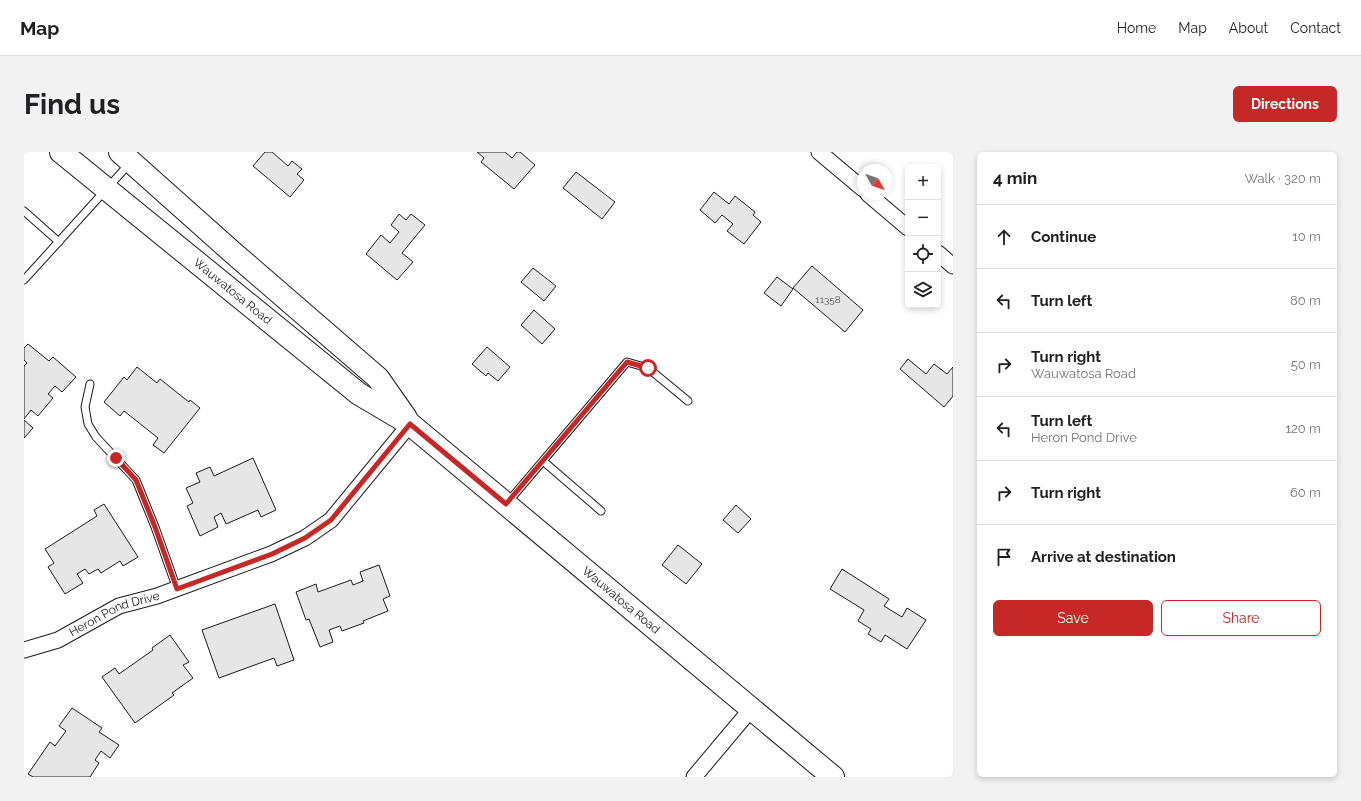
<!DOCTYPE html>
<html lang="en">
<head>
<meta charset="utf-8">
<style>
  body { margin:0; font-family:Raleway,sans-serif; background:#f2f2f2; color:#202124 }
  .controls { position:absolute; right:12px; top:12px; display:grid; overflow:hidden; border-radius:6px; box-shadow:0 2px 6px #0003 }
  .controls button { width:36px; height:36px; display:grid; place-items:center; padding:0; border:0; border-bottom:1px solid #e0e0e0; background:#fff; color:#202124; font:20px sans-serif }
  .compass { position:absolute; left:833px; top:12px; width:36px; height:36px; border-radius:50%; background:#fff; box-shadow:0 2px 6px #0003; rotate:130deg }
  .stop { position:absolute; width:12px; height:12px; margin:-9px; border:3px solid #c62828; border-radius:50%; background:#fff }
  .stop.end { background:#c62828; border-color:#fff; box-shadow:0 1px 4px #0008 }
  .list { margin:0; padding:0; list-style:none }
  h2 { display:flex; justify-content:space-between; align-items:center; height:52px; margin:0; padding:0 16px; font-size:17px }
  h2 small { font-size:13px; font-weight:400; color:#757577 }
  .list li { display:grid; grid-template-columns:26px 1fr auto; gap:12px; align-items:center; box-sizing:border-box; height:64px; padding:0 16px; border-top:1px solid #e0e0e0 }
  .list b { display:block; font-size:15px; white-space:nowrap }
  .list p { margin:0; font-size:13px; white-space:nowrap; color:#757577 }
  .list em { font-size:13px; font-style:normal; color:#757577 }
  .actions { display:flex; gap:8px; padding:12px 16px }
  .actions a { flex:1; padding:9px 0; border:1px solid #c62828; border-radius:6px; text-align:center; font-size:14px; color:#c62828 }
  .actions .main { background:#c62828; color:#fff }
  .icon { flex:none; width:22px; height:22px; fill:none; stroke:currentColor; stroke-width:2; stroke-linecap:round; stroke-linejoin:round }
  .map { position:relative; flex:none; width:929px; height:625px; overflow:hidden; border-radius:6px }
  header { display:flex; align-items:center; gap:24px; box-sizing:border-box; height:56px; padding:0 20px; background:#fff; border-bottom:1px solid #e0e0e0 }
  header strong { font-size:19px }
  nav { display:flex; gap:22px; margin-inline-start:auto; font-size:14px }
  .intro { display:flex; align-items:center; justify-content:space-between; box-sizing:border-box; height:96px; padding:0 24px }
  h1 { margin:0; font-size:28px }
  .button { padding:10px 18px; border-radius:6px; background:#c62828; color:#fff; font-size:14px; font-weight:700 }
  main { display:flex; gap:24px; padding:0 24px }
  aside { flex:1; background:#fff; border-radius:6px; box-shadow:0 2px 6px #0003 }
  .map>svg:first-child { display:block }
</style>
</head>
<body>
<header>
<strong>Map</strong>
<nav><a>Home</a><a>Map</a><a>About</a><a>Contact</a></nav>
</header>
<div class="intro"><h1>Find us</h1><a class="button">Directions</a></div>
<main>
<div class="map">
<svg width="929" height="625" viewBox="0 0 929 625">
  <rect width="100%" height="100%" fill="#fff"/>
  <g fill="#e6e6e6" stroke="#1a1a1a">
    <polygon points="241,0 248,0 264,14 268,9 278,17 273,22 280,28 266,45 229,14"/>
    <polygon points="453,0 481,0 488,6 493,0 496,0 511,13 490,37 457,10 460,6"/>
    <polygon points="552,20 591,50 578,67 539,36"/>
    <polygon points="690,40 705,52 711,44 731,60 729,63 737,70 720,92 703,79 709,72 698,63 691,71 676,58"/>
    <polygon points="375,62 382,68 387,62 401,73 378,101 389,110 373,128 342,102 357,83 366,91 375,80 367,73"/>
    <polygon points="788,114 839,158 821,180 769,136"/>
    <polygon points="509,116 532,134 520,149 497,130"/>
    <polygon points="753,125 769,137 757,154 740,141"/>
    <polygon points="510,158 531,177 518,192 497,173"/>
    <polygon points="4,192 25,209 29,205 52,225 38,240 31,234 24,242 29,246 14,264 7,258 0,267 0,214 3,211 0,208 0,196"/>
    <polygon points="463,195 486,215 474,229 464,221 462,224 448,212"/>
    <polygon points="884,207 902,222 910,212 923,222 929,215 929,244 920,255 876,217"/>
    <polygon points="113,215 133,231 136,227 165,250 166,248 176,256 140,301 129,293 134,286 100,259 96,264 80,250 100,225 103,228"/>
    <polygon points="0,268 9,276 0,286"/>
    <polygon points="229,306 252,358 237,365 234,358 202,372 197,361 190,365 194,375 176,384 163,354 169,351 162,336 176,330 172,321 186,315 190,324"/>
    <polygon points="80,352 114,405 99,414 96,409 77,421 74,417 65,422 61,417 53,422 59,431 41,442 24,415 30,411 21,397 73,364 70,358"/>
    <polygon points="712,353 727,367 714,381 699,368"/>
    <polygon points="654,393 678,412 662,432 638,413"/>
    <polygon points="355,413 366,444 359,447 364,459 339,469 340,471 318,479 316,474 305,478 309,490 296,495 285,467 282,468 272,440 292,432 294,440 327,428 329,433 339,429 336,420"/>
    <polygon points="818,417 865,447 860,454 878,465 883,456 902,468 883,497 861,483 857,490 844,482 847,477 834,469 840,458 806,437"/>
    <polygon points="251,452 270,508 253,514 250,506 195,526 178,478"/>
    <polygon points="146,483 165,510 159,513 169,526 148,541 150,543 111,571 78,525 91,516 95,522 129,498 128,496"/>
    <polygon points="48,556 78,576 75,580 95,593 86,606 77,599 71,608 75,611 66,625 9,625 4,622 26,590 31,594 42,579 35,574"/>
  </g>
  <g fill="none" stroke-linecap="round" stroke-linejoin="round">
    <defs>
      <g id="lane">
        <polyline points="0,59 35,90"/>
        <polyline points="0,128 106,11"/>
        <polyline points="66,232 61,255 64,272 72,285 112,328 131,375 153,437"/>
        <polyline points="519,309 577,359"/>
        <polyline points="484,350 603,210 624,216 664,249"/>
      </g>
      <g id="street">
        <polyline points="795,0 839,37"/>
        <polyline points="844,42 884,76"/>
        <polyline points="914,101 929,114"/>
        <path id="s1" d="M0,498L34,488L95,454L133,444L247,402L281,386L307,368L386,272"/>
        <polyline points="670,625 728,556"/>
      </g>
      <g id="primary">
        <path id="s2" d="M37,0L335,242L386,272L809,625"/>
        <polyline points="96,0 207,99 354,226 382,266"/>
      </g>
    </defs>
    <use href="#lane" stroke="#1a1a1a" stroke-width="9"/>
    <use href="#street" stroke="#1a1a1a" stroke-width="17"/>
    <use href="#primary" stroke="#1a1a1a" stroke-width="24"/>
    <use href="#lane" stroke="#fff" stroke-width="7"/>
    <use href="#street" stroke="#fff" stroke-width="15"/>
    <use href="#primary" stroke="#fff" stroke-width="22"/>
  </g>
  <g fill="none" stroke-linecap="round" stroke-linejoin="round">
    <polyline stroke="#c62828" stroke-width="5" points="92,306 112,328 131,375 153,437 248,402 281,386 307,368 386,272 482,352 603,210 624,216"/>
  </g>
  <g text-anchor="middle" stroke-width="3" stroke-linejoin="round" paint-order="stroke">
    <g font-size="10" fill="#4d4d4d">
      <text x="804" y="151">11358</text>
    </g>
    <g font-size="12" fill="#1a1a1a" stroke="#fff">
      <text dy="4" stroke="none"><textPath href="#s2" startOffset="221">Wauwatosa Road</textPath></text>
      <text dy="4" stroke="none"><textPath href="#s2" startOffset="718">Wauwatosa Road</textPath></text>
      <text dy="4" stroke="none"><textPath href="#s1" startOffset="98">Heron Pond Drive</textPath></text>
    </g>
  </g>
</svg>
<div class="controls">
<button>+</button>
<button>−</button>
<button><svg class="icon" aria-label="locate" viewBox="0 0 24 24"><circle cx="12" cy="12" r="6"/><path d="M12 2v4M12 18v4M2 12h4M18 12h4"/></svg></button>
<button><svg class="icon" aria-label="layers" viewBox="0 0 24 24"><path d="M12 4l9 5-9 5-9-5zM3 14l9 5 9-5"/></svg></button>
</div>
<svg class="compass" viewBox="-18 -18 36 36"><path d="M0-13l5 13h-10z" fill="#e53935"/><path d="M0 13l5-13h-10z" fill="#757577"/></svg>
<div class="stop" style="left:624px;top:216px"></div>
<div class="stop end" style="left:92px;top:306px"></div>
</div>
<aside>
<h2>4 min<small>Walk · 320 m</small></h2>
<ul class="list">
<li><svg class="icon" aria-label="ahead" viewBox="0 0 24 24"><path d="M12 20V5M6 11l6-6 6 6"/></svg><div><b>Continue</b></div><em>10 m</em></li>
<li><svg class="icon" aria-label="left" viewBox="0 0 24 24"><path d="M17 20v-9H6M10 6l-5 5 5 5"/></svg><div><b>Turn left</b></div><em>80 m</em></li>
<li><svg class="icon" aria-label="right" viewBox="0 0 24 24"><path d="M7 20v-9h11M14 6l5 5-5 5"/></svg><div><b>Turn right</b><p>Wauwatosa Road</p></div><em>50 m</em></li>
<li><svg class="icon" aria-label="left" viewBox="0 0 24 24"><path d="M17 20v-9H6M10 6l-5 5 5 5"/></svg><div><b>Turn left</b><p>Heron Pond Drive</p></div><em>120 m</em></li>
<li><svg class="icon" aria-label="right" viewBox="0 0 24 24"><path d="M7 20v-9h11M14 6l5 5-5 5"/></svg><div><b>Turn right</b></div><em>60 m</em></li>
<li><svg class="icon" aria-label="arrive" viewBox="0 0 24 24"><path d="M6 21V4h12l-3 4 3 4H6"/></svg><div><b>Arrive at destination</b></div></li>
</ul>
<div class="actions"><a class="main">Save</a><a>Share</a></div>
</aside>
</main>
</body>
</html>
